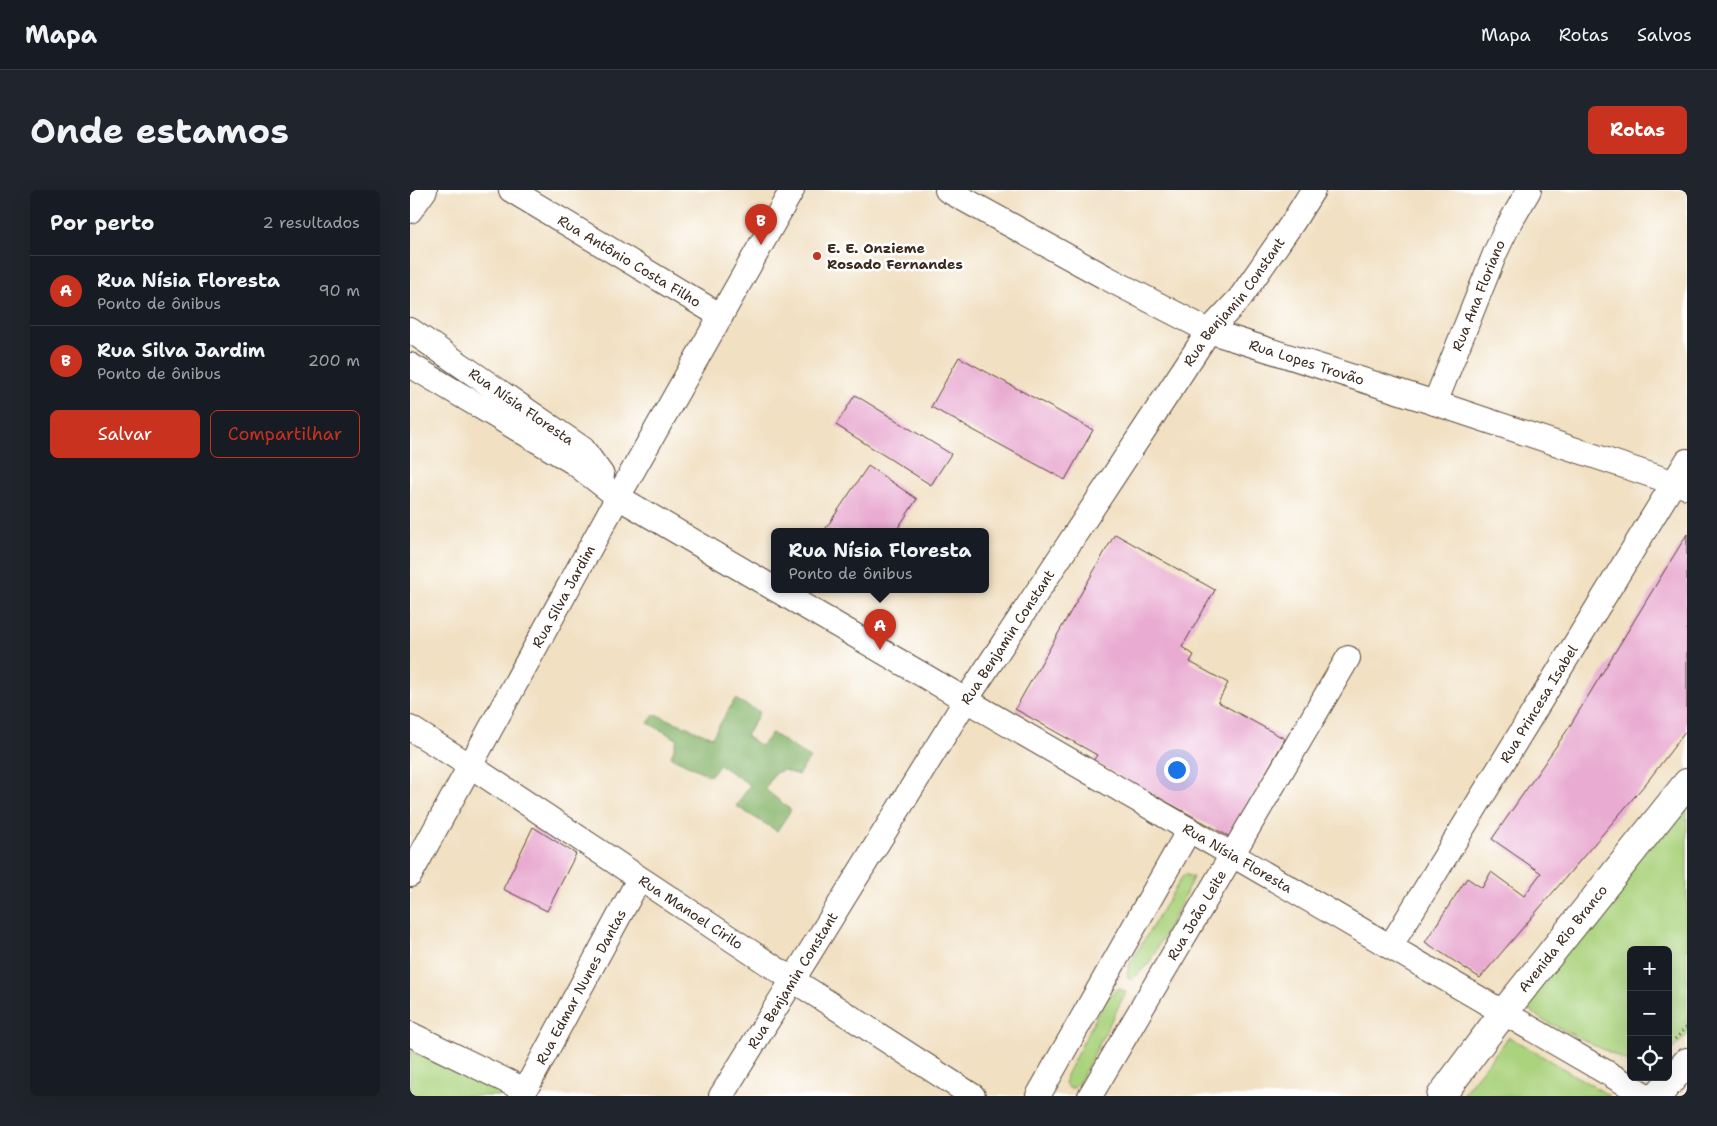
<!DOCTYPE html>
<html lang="pt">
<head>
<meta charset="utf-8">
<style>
  body { margin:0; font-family:"Shantell Sans",sans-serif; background:#20242c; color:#f1f3f6 }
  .controls { position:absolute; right:15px; bottom:15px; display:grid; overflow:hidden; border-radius:8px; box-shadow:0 5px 20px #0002 }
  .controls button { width:45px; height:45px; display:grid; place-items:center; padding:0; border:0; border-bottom:1px solid #363941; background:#171b24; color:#f1f3f6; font:25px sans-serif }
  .you { position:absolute; left:766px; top:579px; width:18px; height:18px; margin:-12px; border:4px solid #fff; border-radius:50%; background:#1a73e8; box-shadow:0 0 0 8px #1a73e833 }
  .badge { display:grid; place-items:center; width:32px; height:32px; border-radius:50%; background:#c8321e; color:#fff; font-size:16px; font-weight:700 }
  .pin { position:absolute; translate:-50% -41px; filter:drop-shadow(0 1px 2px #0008) }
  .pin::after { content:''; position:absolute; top:26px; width:18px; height:15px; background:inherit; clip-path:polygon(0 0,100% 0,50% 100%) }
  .popup { position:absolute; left:361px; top:338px; width:218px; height:65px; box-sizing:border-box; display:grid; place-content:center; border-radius:8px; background:#171b24; filter:drop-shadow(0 1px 4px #0005); font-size:16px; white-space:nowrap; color:#9ea1a6 }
  .popup b { font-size:19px; color:#f1f3f6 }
  .popup::after { content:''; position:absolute; left:50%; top:100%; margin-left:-10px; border:10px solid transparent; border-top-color:#171b24 }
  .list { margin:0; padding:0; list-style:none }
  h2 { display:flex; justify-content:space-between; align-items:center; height:65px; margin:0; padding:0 20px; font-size:21px }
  h2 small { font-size:16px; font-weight:400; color:#9ea1a6 }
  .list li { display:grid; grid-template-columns:32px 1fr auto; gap:15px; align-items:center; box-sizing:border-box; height:70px; padding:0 20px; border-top:1px solid #363941 }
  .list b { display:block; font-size:19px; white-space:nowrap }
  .list p { margin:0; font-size:16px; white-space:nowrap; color:#9ea1a6 }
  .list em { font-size:16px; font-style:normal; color:#9ea1a6 }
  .actions { display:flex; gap:10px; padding:15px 20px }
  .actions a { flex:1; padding:11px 0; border:1px solid #c8321e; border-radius:8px; text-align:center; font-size:18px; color:#c8321e }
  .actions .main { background:#c8321e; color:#fff }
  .icon { flex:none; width:28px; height:28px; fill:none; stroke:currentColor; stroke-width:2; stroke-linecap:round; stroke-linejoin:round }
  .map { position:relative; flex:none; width:1277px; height:906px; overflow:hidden; border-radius:8px }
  header { display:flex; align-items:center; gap:30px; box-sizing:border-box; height:70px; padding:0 25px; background:#171b24; border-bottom:1px solid #363941 }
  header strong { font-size:24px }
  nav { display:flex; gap:28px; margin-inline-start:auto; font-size:18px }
  .intro { display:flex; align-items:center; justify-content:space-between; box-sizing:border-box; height:120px; padding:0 30px }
  h1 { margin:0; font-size:35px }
  .button { padding:12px 22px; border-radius:8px; background:#c8321e; color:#fff; font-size:18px; font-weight:700 }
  main { display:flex; gap:30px; padding:0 30px }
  aside { flex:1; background:#171b24; border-radius:8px; box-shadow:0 5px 20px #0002 }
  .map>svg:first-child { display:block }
</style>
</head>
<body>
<header>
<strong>Mapa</strong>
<nav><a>Mapa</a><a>Rotas</a><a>Salvos</a></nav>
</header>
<div class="intro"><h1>Onde estamos</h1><a class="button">Rotas</a></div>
<main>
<aside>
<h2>Por perto<small>2 resultados</small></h2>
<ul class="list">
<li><span class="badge">A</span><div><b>Rua Nísia Floresta</b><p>Ponto de ônibus</p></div><em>90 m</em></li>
<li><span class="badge">B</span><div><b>Rua Silva Jardim</b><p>Ponto de ônibus</p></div><em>200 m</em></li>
</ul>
<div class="actions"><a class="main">Salvar</a><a>Compartilhar</a></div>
</aside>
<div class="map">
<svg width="1277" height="906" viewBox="0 0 1277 906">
  <rect width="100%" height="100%" fill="#fff"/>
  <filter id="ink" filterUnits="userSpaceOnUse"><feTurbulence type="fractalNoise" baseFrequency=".02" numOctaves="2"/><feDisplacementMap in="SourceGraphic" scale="10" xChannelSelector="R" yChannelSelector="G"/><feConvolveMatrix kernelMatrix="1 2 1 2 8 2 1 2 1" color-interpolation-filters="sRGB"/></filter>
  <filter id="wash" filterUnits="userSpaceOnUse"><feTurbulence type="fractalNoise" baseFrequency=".0096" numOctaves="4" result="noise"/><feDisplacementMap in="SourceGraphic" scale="20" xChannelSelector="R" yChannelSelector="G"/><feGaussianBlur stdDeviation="1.12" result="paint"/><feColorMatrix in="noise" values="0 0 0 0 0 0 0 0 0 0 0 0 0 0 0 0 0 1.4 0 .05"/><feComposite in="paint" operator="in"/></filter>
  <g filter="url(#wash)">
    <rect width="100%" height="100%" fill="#f1e0c2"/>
    <g fill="#abd37e" stroke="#737e4e">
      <polygon points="1277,605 1277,846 1258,863 1258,760 1221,760 1221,873 1131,829 1117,818 1116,807"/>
      <polygon points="774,684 783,687 772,712 739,773 722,790 717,787 719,775"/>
      <polygon points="708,798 716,802 671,889 664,898 659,898 655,893 656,885 696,809"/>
      <polygon points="1099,847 1200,906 1051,906"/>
      <polygon points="0,861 94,904 93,906 0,906"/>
    </g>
    <polygon fill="#88b56d" stroke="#627046" points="325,509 350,522 336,546 351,556 362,543 400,568 388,585 374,580 365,583 355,599 381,620 367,641 326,616 340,595 310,575 300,586 261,567 267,549 238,533 245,524 302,547"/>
    <g id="blocks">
      <g fill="#e9abd1">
        <polygon points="549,167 683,240 655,290 521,217"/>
        <polygon points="445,205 541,264 521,295 426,235"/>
        <polygon points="458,276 507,309 486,341 414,341"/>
        <polygon points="705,344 805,400 772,457 784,465 780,472 818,493 808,512 875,549 820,647 683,571 687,565 605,519"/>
        <polygon points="1277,344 1277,542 1276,541 1237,592 1070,788 1015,752 1057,688 1072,698 1081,682 1114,706 1131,683 1082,649 1158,539"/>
        <polygon points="123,637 166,664 137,721 93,699"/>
      </g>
    </g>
  </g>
  <g filter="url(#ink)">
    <use href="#blocks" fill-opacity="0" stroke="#564537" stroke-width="1"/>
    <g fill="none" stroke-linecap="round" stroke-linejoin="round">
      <defs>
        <g id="minor">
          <path id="s1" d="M101,0L311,126"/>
          <path id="s2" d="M537,0L695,87L799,141L1025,213L1277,297"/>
          <polyline points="0,21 15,0"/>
          <path id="s3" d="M0,140L173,259L192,285"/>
          <polyline points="0,175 163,272 208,307 365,399"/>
          <path id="s4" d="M1025,213L1086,61L1097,38L1119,0"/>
          <path id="s5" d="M365,399L1237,906"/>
          <path id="s6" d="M0,538L59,575L383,790L563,906"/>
          <path id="s7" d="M0,685L208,307L382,0"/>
          <path id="s8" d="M980,757L1277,271"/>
          <polyline points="0,844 115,900"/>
          <path id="s9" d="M112,906L229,689"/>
          <path id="s10" d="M311,906L556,510L799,141L830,108L883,32L903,0"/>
          <polyline points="628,906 779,640"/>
          <path id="s11" d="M680,906L938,468"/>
        </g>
        <g id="secondary">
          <path id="s12" d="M1031,906L1094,822L1277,593"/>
          <polyline points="1247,906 1277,872"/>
        </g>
      </defs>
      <use href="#minor" stroke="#564537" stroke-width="26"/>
      <use href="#secondary" stroke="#564537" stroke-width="30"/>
      <polyline stroke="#564537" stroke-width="3" stroke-dasharray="1 4" stroke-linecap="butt" points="1265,849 1277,837"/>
      <use href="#minor" stroke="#fff" stroke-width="24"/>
      <use href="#secondary" stroke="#fff" stroke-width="28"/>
    </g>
  </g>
  <circle fill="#c8321e" stroke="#fff" stroke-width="2" cx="407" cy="66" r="5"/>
  <g text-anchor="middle" stroke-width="5" stroke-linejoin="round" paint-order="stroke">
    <g font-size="14" font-weight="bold" fill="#3b2a1e" stroke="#fff" text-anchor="start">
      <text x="417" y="63">E. E. Onzieme<tspan x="417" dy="16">Rosado Fernandes</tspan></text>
    </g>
    <g font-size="14" fill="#3b2a1e" stroke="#fff">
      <text dy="5" stroke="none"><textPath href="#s1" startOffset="138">Rua Antônio Costa Filho</textPath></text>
      <text dy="5" stroke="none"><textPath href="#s4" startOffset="116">Rua Ana Floriano</textPath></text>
      <text dy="5" stroke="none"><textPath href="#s10" startOffset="946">Rua Benjamin Constant</textPath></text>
      <text dy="5" stroke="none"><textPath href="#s2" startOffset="400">Rua Lopes Trovão</textPath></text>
      <text dy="5" stroke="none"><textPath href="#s3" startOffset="135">Rua Nísia Floresta</textPath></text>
      <text dy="5" stroke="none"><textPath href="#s7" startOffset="318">Rua Silva Jardim</textPath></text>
      <text dy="5" stroke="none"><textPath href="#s10" startOffset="541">Rua Benjamin Constant</textPath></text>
      <text dy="5" stroke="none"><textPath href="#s8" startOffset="285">Rua Princesa Isabel</textPath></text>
      <text dy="5" stroke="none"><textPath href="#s5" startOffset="535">Rua Nísia Floresta</textPath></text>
      <text dy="5" stroke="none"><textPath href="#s6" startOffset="336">Rua Manoel Cirilo</textPath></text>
      <text dy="5" stroke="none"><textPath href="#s11" startOffset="210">Rua João Leite</textPath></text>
      <text dy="5" stroke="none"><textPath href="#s12" startOffset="199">Avenida Rio Branco</textPath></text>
      <text dy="5" stroke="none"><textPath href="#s10" startOffset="136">Rua Benjamin Constant</textPath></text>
      <text dy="5" stroke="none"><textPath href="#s9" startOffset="124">Rua Edmar Nunes Dantas</textPath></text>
    </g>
  </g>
</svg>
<div class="controls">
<button>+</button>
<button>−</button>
<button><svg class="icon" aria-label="locate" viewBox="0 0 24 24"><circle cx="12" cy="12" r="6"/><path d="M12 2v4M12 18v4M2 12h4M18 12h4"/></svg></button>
</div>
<div class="you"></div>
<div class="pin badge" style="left:470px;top:460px">A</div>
<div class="popup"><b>Rua Nísia Floresta</b>Ponto de ônibus</div>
<div class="pin badge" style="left:351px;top:55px">B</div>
</div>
</main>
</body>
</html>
